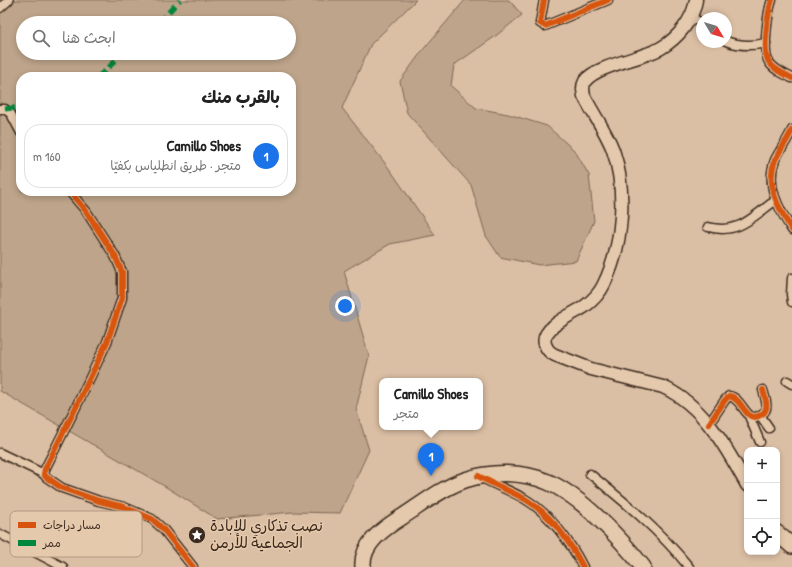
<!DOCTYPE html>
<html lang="ar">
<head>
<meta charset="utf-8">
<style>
  body { margin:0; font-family:"Patrick Hand","Playpen Sans Arabic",sans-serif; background:#f2f2f2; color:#222; direction:rtl }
  .controls { position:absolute; right:12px; bottom:12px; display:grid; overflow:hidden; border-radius:8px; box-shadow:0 2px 6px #0003 }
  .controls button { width:36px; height:36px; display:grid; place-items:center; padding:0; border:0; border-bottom:1px solid #e0e0e0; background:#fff; color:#222; font:20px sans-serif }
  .compass { position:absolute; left:696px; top:12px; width:36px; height:36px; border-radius:50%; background:#fff; box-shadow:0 2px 6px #0003; rotate:128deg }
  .you { position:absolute; left:345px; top:306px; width:14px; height:14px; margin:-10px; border:3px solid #fff; border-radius:50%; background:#1a73e8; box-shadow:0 0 0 6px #1a73e833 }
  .badge { display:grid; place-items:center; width:26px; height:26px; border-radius:50%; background:#1a73e8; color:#fff; font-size:13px; font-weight:700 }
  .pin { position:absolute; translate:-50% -33px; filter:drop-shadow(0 1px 2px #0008) }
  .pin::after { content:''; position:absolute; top:21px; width:14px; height:12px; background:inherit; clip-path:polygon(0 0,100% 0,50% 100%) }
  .popup { position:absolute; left:379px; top:378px; width:104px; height:52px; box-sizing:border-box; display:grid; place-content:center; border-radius:8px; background:#fff; filter:drop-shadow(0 1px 3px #0005); font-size:13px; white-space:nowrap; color:#767676 }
  .popup b { font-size:15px; color:#222 }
  .popup::after { content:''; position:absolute; left:50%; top:100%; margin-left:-8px; border:8px solid transparent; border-top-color:#fff }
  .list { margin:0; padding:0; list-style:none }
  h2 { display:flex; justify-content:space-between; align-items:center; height:52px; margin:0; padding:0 16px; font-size:17px }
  h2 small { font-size:13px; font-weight:400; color:#767676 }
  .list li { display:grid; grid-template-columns:26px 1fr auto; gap:12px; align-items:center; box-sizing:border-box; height:64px; margin:0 8px 8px; padding:0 8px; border:1px solid #e0e0e0; border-radius:16px }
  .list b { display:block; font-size:15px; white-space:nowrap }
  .list p { margin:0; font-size:13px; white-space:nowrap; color:#767676 }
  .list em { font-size:13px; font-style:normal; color:#767676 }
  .icon { flex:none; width:22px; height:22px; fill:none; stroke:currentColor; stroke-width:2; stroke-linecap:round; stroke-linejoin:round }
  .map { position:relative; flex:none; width:792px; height:567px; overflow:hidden; direction:ltr }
  .search { position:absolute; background:#fff; box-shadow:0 2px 6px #0003; left:16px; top:16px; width:280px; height:44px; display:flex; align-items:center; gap:10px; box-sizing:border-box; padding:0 14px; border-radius:22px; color:#767676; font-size:15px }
  .panel { position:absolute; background:#fff; box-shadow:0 2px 6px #0003; left:16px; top:72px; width:280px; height:124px; border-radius:16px; direction:rtl }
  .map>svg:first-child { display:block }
</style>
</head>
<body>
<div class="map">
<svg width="792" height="567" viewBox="0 0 792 567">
  <rect width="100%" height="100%" fill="#dbbfa4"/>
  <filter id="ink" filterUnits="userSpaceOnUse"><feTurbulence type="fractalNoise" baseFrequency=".025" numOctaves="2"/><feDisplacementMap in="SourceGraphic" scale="8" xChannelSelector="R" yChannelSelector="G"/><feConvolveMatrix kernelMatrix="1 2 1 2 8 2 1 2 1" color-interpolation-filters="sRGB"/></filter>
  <g filter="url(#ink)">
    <g fill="#bda48a" stroke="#7c6754" fill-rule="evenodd">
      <path d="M0,0H416L371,44L342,108L391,171L435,235L390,244L344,271L369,356L356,409L369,450L340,513L293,512L217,519L166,487L0,391ZM23,23H289V53H23ZM21,77H291V191H21Z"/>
      <polygon points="465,0 509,0 522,15 493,38 454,65 451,86 476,108 508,114 547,126 575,151 589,175 594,221 576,261 539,265 500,257 486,236 471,185 407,113 400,81 422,51"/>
    </g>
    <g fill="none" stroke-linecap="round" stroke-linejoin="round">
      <defs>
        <g id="street">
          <polyline points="544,0 540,23 545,26 608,0"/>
          <path d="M772,0C768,11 762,53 769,62C774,70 784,74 792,78"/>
          <polyline points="0,8 9,0"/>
          <polyline points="690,17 702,23"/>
          <path d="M726,41C739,46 753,46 766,43"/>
          <polyline points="0,109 5,109 11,114 21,133"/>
          <path d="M792,130C787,141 780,150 775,160C765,186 779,209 792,230"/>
          <polyline points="69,191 86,211 115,256 122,272 122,298 107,342 77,405 45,469 44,474 46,477 62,488 99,501 124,507 152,519 163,529 193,567"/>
          <path d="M708,227C739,235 752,217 776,200"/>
          <polyline points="792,278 791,294 792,302"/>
          <polyline points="787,381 792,384"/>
          <polyline points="760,415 769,428"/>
          <polyline points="749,416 760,442"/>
          <path d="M709,424L725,400L729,396C744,398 745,426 762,414C770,409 765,398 763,390"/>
          <polyline points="0,453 44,474"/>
          <path d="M590,474C626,503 659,530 689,567"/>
          <path d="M480,477C495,485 511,491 525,499C549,513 571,543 583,567"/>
          <polyline points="0,534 63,567"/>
        </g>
        <path id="secondary" d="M696,0C693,20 678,38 661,48C642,59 597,65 585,81C582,86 583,91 584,96C593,114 606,131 613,150C627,191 623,245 604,284C600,293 592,301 584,307C573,314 540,328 545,344C547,350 550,353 555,355L591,369L663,387C704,406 726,447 747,485"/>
        <g id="highway">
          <polyline points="777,533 792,546"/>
          <path d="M363,567C361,544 384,528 402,517C422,504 442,488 465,480C491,471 522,471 548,482C581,496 621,539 643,567"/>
        </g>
      </defs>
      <use href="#street" stroke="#3b2a1e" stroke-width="11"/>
      <use href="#secondary" stroke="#3b2a1e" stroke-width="15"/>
      <use href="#highway" stroke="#3b2a1e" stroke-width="18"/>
      <use href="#street" stroke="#e5c9ac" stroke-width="8"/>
      <use href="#secondary" stroke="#e5c9ac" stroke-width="12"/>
      <use href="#highway" stroke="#e5c9ac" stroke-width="15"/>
      <g stroke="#00873e" stroke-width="5" stroke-dasharray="10 5" stroke-linecap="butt">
        <polyline points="158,23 180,0"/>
        <path d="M97,77C108,70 114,60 124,53"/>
        <polyline points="5,109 21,107"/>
      </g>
      <defs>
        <g id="cycleway">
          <polyline points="544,0 540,23 545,26 608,0"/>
          <path d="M772,0C768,11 762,53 769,62C774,70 784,74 792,78"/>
          <path d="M792,130C787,141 780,150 775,160C765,186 779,209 792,230"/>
          <polyline points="69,191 86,211 115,256 122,272 122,298 107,342 77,405 45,469 44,474 46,477 62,488 99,501 124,507 152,519 163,529 193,567"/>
          <path d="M709,424L725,400L729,396C744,398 745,426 762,414C770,409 765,398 763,390"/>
          <path d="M478,476C493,484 510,491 525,499C550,514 570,542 583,567"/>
        </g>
      </defs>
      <use href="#cycleway" stroke="#e5c9ac" stroke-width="8"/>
      <use href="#cycleway" stroke="#d7540e" stroke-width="6"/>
    </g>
  </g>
  <defs>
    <symbol id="sight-disc" viewBox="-11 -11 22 22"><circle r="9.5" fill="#3b2a1e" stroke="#e5c9ac"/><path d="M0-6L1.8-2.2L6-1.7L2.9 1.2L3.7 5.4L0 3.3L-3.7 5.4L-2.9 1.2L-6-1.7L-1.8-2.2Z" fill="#fff"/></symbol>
  </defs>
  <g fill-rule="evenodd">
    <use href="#sight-disc" x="187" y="525" width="20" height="20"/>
  </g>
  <g text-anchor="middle" stroke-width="3" stroke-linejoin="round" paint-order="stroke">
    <g font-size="15" fill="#3b2a1e" stroke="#e5c9ac" text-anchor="start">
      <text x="210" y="531">نصب تذكاري للإبادة<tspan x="210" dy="17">الجماعية للأرمن</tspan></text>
    </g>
  </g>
  <rect x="10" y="511" width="132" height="46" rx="6" fill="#e5c9ac" stroke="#b29981" stroke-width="1"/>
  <rect x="18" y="522" width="18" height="6" fill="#d7540e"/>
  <rect x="18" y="540" width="18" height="6" fill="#00873e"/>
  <g font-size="11" fill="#3b2a1e">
    <text x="43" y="529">مسار دراجات</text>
    <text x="43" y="547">ممر</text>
  </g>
</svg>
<div class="controls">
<button>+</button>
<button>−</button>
<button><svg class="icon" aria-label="locate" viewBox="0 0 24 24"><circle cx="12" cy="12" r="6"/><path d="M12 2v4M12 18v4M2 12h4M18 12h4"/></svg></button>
</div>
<svg class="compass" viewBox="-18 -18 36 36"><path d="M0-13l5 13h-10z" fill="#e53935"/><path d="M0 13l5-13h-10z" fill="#767676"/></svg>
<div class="you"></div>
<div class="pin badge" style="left:431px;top:476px">1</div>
<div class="popup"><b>Camillo Shoes</b>متجر</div>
<div class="search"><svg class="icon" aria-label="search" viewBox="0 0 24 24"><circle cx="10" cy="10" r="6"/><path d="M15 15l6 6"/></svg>ابحث هنا</div>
<section class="panel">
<h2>بالقرب منك<small></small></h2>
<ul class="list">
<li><span class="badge">1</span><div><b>Camillo Shoes</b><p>متجر · طريق انطلياس بكفيّا</p></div><em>160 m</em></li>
</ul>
</section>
</div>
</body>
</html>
